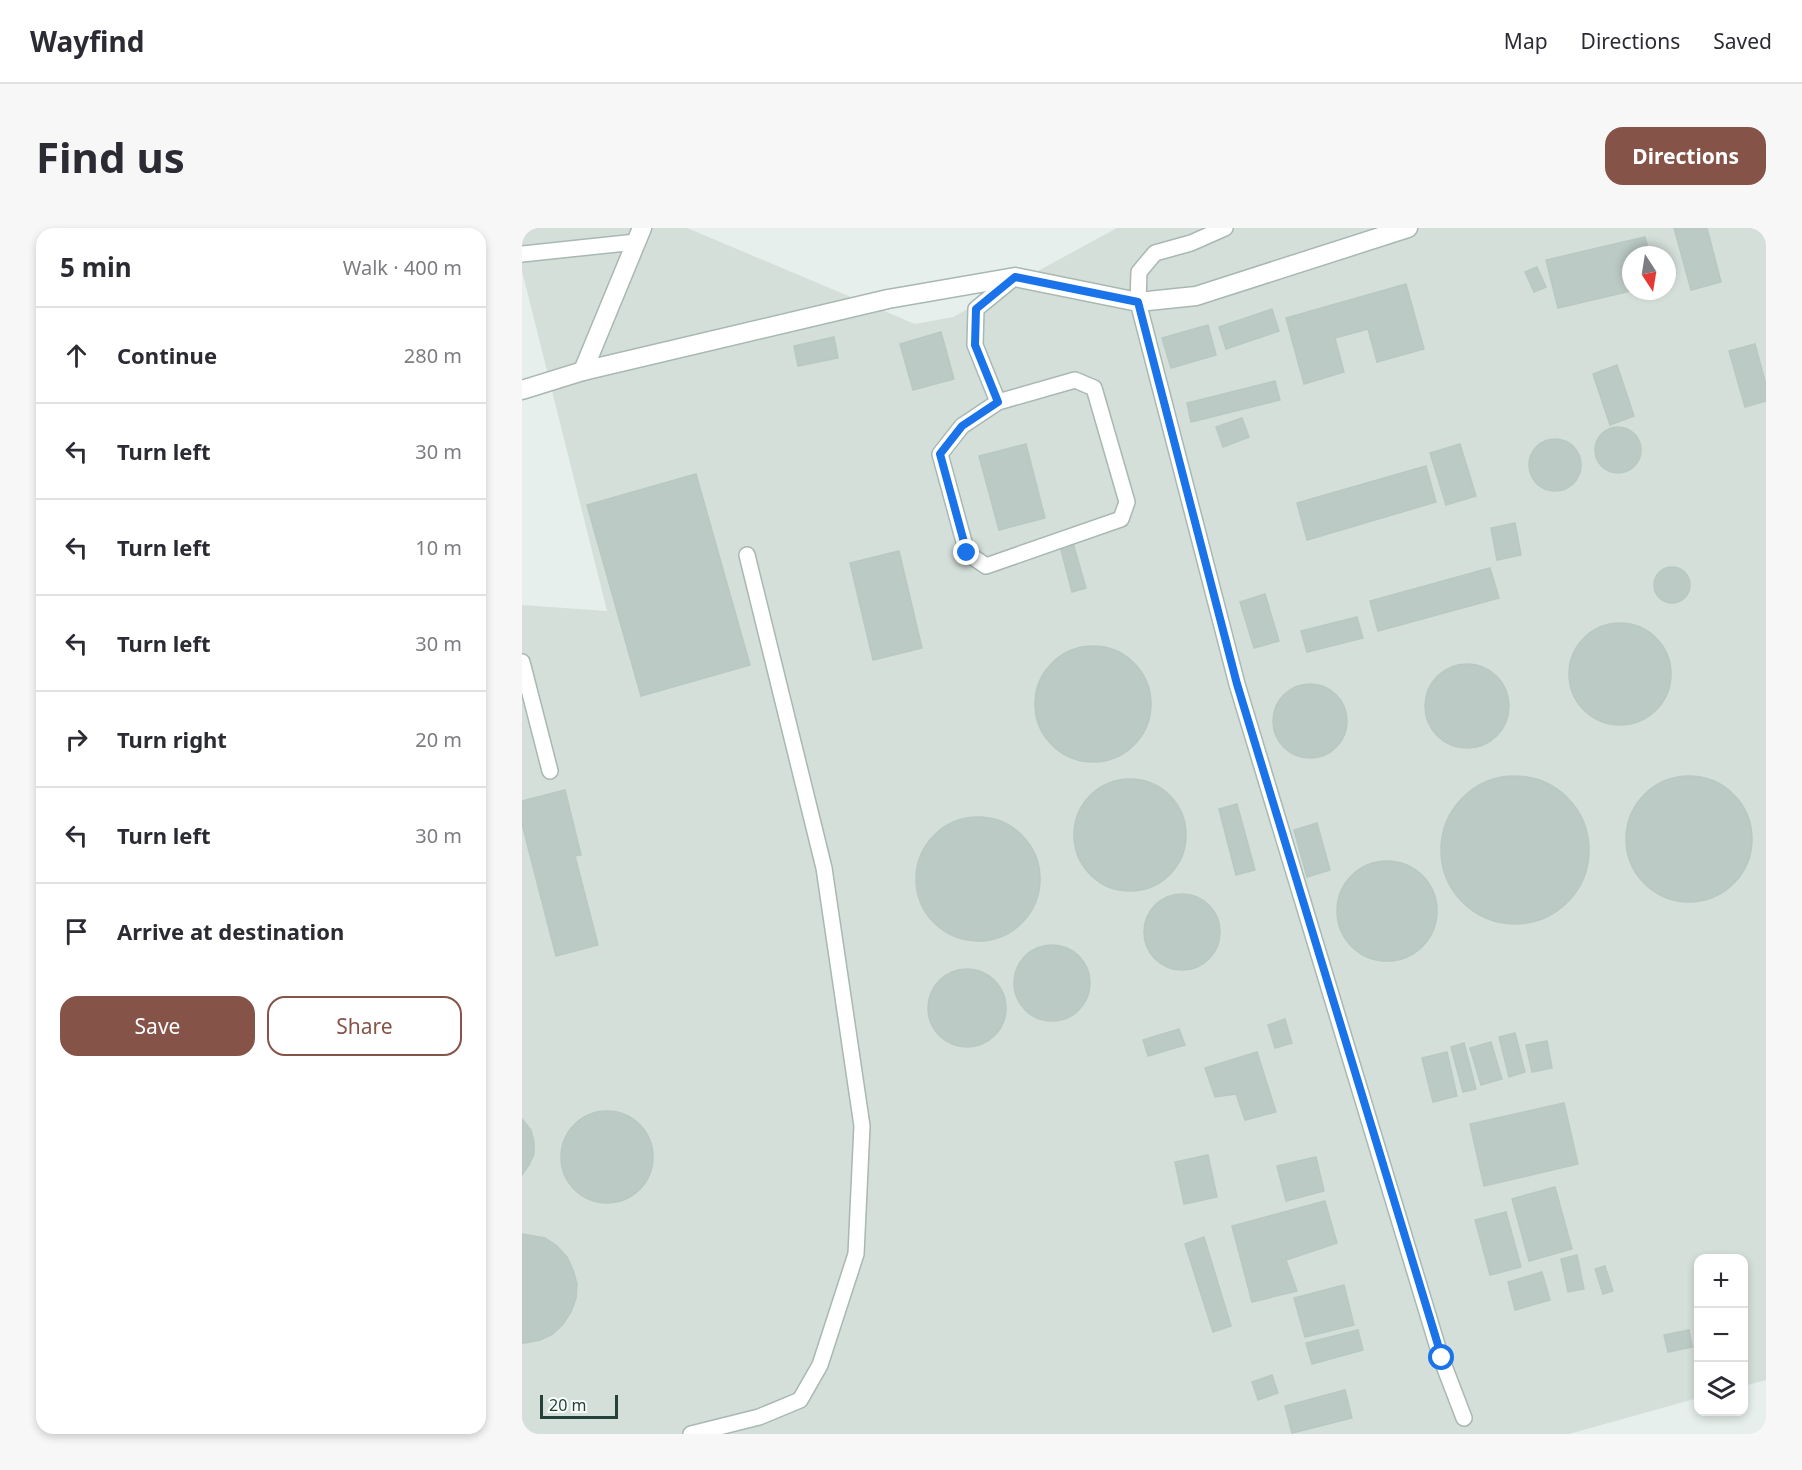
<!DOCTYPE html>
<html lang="en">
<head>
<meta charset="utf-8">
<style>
  body { margin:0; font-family:"Noto Sans",sans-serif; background:#f7f7f7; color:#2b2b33 }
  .controls { position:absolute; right:18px; bottom:18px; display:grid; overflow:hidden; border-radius:12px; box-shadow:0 3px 9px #0003 }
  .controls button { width:54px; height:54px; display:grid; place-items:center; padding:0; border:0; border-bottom:2px solid #e1e1e2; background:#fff; color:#2b2b33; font:30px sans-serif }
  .compass { position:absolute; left:1100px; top:18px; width:54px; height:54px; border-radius:50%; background:#fff; box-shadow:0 3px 9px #0003; rotate:168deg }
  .scale { position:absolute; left:18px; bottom:15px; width:78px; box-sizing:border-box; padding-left:6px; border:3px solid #24423a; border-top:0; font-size:16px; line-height:21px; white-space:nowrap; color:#24423a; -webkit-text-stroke:4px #f7fbf9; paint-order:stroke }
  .stop { position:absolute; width:18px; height:18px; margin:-14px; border:4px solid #1a73e8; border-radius:50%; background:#fff }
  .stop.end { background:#1a73e8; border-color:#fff; box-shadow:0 2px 6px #0008 }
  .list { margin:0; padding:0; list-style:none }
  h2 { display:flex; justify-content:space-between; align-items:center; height:78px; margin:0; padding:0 24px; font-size:26px }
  h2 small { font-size:20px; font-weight:400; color:#7c7c81 }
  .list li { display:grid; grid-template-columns:39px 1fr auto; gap:18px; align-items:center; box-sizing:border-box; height:96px; padding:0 24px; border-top:2px solid #e1e1e2 }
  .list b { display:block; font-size:22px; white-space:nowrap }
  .list em { font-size:20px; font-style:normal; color:#7c7c81 }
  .actions { display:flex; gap:12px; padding:18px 24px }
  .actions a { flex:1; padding:14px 0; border:2px solid #855347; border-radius:18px; text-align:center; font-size:21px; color:#855347 }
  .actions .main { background:#855347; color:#fff }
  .icon { flex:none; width:33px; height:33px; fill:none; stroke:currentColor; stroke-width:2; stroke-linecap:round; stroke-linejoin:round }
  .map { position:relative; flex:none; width:1244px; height:1206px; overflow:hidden; border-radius:18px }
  header { display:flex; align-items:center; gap:36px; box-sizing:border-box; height:84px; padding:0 30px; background:#fff; border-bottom:2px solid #e1e1e2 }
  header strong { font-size:28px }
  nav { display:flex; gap:33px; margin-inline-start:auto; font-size:21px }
  .intro { display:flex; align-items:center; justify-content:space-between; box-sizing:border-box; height:144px; padding:0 36px }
  h1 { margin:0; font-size:42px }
  .button { padding:15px 27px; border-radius:18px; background:#855347; color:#fff; font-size:21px; font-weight:700 }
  main { display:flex; gap:36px; padding:0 36px }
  aside { flex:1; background:#fff; border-radius:18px; box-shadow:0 3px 9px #0003 }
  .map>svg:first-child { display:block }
</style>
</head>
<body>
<header>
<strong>Wayfind</strong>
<nav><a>Map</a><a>Directions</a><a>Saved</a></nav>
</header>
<div class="intro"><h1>Find us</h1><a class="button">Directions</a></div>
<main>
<aside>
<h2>5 min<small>Walk · 400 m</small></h2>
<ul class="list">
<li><svg class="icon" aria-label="ahead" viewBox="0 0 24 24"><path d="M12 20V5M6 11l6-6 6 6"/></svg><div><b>Continue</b></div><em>280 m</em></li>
<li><svg class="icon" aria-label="left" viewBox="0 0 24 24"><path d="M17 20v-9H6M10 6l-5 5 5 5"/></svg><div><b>Turn left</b></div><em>30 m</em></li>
<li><svg class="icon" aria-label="left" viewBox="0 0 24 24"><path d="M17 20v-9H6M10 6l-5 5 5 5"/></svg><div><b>Turn left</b></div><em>10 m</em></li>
<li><svg class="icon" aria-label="left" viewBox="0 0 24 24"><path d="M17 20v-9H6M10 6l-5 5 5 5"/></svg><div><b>Turn left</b></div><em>30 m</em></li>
<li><svg class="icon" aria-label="right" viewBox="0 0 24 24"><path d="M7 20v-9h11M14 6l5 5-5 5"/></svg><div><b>Turn right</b></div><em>20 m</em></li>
<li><svg class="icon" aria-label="left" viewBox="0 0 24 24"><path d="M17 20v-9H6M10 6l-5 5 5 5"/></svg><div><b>Turn left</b></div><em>30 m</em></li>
<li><svg class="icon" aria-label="arrive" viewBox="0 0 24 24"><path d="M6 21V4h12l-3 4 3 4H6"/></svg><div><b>Arrive at destination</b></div></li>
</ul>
<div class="actions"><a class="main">Save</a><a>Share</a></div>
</aside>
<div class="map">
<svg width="1244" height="1206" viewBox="0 0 1244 1206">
  <rect width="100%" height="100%" fill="#e6efeb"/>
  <path fill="#d4dfda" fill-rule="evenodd" d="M0,0H165L393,96L431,89L595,0H1244V1152L1222,1158V1030H1176V1170L1047,1206H0V377L85,383L0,43ZM1109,27H1145V63H1109Z"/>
  <g fill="#bbcac4" stroke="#b8c9c2" stroke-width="1.5">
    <polygon points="1152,0 1185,0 1199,54 1169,62"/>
    <polygon points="1123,9 1128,27 1109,27 1109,63 1036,80 1024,32"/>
    <polygon points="1015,39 1024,59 1012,64 1003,44"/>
    <polygon points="884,56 902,121 855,134 846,101 813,110 822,144 782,156 764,90"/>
    <polygon points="750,81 757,103 704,121 697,99"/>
    <polygon points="686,97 694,127 649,140 640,110"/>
    <polygon points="419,104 432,151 391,162 378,116"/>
    <polygon points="312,109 316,130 276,138 272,118"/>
    <polygon points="1233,116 1244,157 1244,173 1223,179 1207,123"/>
    <polygon points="1095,137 1112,188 1088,197 1071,146"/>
    <polygon points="753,153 758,172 669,194 665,175"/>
    <polygon points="720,190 727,209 701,219 694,199"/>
    <circle cx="1096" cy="222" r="23"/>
    <circle cx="1033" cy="237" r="26"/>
    <polygon points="504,216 523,290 477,302 457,228"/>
    <polygon points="938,216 954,268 924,277 908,225"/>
    <polygon points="904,238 914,274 785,312 775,275"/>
    <polygon points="174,246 228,437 119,468 65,277"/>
    <polygon points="993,295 999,327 975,332 969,300"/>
    <polygon points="551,315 564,360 550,364 538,318"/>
    <polygon points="377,323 400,420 351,432 328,335"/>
    <circle cx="1150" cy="357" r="18"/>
    <polygon points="968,340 977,370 856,403 848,373"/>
    <polygon points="743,366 757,413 732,420 718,374"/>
    <polygon points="835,389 841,410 785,424 779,403"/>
    <circle cx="1098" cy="446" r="51"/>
    <circle cx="571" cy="476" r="58"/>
    <circle cx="945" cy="478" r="42"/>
    <circle cx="788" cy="493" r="37"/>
    <circle cx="1167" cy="611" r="63"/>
    <circle cx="993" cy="622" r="74"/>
    <circle cx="608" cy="607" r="56"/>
    <polygon points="43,562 59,627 53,628 76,717 34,728 0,596 0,573"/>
    <polygon points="715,576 733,642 714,647 697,581"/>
    <circle cx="456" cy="651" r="62"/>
    <polygon points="795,595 808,642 785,649 772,602"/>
    <circle cx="865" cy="683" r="50"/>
    <circle cx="660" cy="704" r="38"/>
    <circle cx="530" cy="755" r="38"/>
    <circle cx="445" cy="780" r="39"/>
    <polygon points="763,791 770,815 753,820 746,797"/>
    <polygon points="657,801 663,817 626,828 621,812"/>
    <polygon points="993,805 1003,844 987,849 977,809"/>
    <polygon points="1025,813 1030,840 1010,844 1004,817"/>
    <polygon points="969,814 980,851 959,857 948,820"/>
    <polygon points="942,815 954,861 941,864 929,819"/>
    <polygon points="735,824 754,884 723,892 714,866 693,869 683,840"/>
    <polygon points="925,824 935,868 911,874 900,830"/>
    <polygon points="1042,875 1056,936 962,958 948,896"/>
    <circle cx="85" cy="929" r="46"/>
    <polygon points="0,891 9,902 12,914 12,926 7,937 0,947"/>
    <polygon points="686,927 695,969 662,976 653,934"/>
    <polygon points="794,929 802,963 764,973 755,938"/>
    <polygon points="1033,959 1050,1021 1007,1033 990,971"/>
    <polygon points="803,973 815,1015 764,1032 775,1063 730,1074 710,998"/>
    <polygon points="984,984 999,1039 968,1047 953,992"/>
    <polygon points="0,1006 23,1010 35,1018 45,1029 51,1042 55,1056 54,1070 49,1084 41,1096 31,1106 18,1112 3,1115 0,1115"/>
    <polygon points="682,1009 709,1098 691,1104 663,1016"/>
    <polygon points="1055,1027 1062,1061 1046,1064 1039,1031"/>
    <polygon points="1083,1038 1091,1063 1081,1066 1073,1041"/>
    <polygon points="1020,1044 1028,1072 993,1082 986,1054"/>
    <polygon points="822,1057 832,1097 783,1109 772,1070"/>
    <polygon points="836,1102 841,1122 790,1136 784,1115"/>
    <polygon points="1167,1102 1170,1119 1146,1124 1142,1107"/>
    <polygon points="750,1147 756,1165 736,1172 730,1154"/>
    <polygon points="823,1162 830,1190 770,1205 763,1178"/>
  </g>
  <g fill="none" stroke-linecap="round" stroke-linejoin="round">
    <defs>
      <g id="lane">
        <polyline points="703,0 669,15 633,25 617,44 616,74 715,456 919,1130 942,1190"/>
        <polyline points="0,26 114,14"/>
        <polygon points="553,152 572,160 605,274 599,291 464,338 445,325 418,226 440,198 476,174"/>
        <polyline points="476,174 453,117 454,81 493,49"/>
        <polyline points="0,434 28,543"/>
        <polyline points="169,1206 237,1189 278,1172 298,1137 334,1026 340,898 302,640 225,327"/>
      </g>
      <g id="street">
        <polyline points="61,143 120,0"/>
        <polyline points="0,162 61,143 366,71 493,49 616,74 674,68 886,0"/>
      </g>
    </defs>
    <use href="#lane" stroke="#a8b8b2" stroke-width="18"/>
    <use href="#street" stroke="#a8b8b2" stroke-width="21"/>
    <use href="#lane" stroke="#fff" stroke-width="15"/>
    <use href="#street" stroke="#fff" stroke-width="18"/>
  </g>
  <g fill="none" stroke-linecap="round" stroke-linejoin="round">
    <polyline stroke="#1a73e8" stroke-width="8" points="445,325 418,226 440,198 476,174 453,117 454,81 493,49 616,74 715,456 920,1130"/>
  </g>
</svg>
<div class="controls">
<button>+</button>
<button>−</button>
<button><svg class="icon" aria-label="layers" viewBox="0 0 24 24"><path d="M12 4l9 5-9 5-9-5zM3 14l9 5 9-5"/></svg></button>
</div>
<svg class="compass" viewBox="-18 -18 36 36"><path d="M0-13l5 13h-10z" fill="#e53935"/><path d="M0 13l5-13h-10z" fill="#7c7c81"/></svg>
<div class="scale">20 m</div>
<div class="stop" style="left:920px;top:1130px"></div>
<div class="stop end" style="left:445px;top:325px"></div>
</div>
</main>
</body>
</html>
